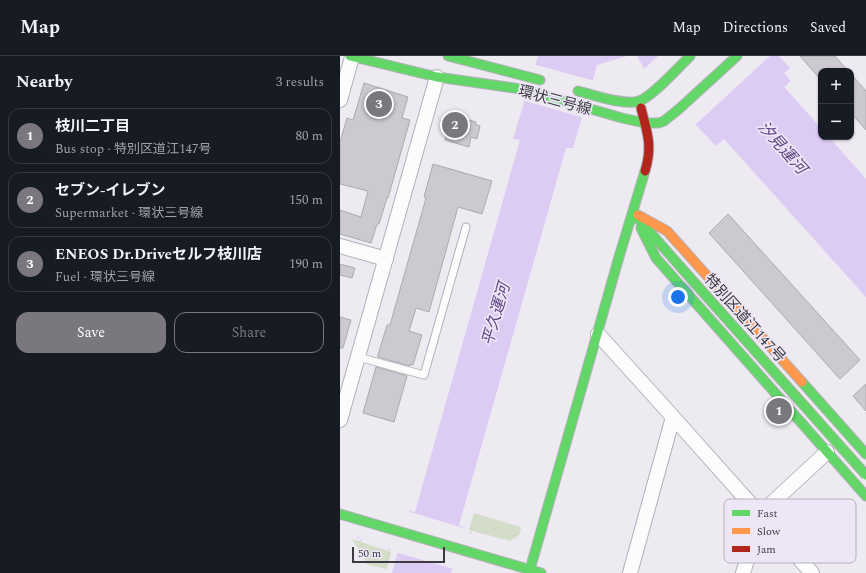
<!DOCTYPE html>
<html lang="en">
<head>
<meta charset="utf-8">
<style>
  body { margin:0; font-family:Spectral,"Noto Sans JP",serif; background:#242831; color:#f1f3f6 }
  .controls { position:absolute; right:12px; top:12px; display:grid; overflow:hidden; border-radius:8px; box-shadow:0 1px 3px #0004 }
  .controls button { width:36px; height:36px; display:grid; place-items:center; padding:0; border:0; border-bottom:1px solid #363941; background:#171b24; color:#f1f3f6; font:20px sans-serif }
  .scale { position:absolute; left:12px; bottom:10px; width:93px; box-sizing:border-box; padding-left:4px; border:2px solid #3c3a40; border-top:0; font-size:11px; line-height:14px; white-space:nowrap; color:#3c3a40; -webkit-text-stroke:3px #ece6f6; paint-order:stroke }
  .you { position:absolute; left:338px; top:241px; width:14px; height:14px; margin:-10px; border:3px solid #fff; border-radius:50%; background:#1a73e8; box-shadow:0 0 0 6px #1a73e833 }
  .badge { display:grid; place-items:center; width:26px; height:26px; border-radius:50%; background:#7a787e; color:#fff; font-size:13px; font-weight:700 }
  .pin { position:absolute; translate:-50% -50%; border:2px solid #fff; box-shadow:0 1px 4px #0006 }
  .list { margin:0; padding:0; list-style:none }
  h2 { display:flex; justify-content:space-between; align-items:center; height:52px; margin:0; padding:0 16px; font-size:17px }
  h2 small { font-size:13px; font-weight:400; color:#9ea1a6 }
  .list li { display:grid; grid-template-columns:26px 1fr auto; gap:12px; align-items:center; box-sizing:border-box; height:56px; margin:0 8px 8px; padding:0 8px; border:1px solid #363941; border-radius:12px }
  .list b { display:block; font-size:15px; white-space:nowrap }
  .list p { margin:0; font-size:13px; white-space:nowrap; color:#9ea1a6 }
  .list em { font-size:13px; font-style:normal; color:#9ea1a6 }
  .actions { display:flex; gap:8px; padding:12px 16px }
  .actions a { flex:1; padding:9px 0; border:1px solid #7a787e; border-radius:12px; text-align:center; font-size:14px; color:#7a787e }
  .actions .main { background:#7a787e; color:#fff }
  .map { position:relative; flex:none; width:526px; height:517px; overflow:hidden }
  header { display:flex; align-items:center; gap:24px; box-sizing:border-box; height:56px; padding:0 20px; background:#171b24; border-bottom:1px solid #363941 }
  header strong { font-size:19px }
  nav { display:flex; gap:22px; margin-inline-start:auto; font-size:14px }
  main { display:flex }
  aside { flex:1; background:#171b24 }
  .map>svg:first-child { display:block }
</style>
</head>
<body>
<header>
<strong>Map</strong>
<nav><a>Map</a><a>Directions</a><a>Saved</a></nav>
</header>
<main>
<aside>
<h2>Nearby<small>3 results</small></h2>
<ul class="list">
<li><span class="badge">1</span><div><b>枝川二丁目</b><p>Bus stop · 特別区道江147号</p></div><em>80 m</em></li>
<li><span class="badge">2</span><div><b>セブン-イレブン</b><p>Supermarket · 環状三号線</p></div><em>150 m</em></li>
<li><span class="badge">3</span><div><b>ENEOS Dr.Driveセルフ枝川店</b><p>Fuel · 環状三号線</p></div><em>190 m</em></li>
</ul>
<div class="actions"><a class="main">Save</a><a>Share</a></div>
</aside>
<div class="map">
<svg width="526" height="517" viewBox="0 0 526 517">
  <rect width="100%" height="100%" fill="#edeaf2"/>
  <g fill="#d4ddc8">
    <polygon points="134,457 181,471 180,478 170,485 129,474"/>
    <polygon points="12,483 51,496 47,513 28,509"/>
  </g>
  <g fill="#dccbf3">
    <polygon points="198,0 287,0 257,9 233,92 226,92 119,469 125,472 111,517 52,517 69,455 75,456 180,84 173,83"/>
    <polygon points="297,0 439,0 450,12 444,17 451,25 444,31 481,72 481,81 489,81 526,123 526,241 384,83 376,90 307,18"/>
  </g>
  <g fill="#edeaf2">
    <polygon points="318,0 430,0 354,70 306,19 303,14"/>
    <polygon points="193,8 255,25 244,62 182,44"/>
    <polygon points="67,455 127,473 114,513 55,496"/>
  </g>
  <g fill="#cccad0" stroke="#aca9af">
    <polygon points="460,0 495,0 508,15 481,15 481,24"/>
    <polygon points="511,18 526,35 526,74 511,57"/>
    <polygon points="24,27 68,41 62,62 70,64 48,142 47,142 39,168 37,168 31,187 0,178 0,154 21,161 28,135 0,128 0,86 7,62 13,64"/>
    <polygon points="112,59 136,66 135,68 140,70 137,83 131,81 129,91 105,84"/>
    <polygon points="93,108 152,125 142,158 118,151 89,256 76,252 69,275 82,279 73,309 70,308 70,310 38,301 38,299 47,269 50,269 86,142 84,141"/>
    <polygon points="388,158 520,304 500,323 369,177"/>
    <polygon points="0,208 15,212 12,222 0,219"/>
    <polygon points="0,261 11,264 3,292 0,292"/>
    <polygon points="36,311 67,320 54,366 23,357"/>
    <polygon points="526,328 526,355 513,340"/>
  </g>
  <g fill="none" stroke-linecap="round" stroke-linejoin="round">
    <defs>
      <polyline id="lane" points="18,301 84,319 126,171"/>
      <g id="street">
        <polyline points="0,44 12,1"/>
        <polyline points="0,190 46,203"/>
        <polyline points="258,278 333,361 472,517"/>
        <polyline points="0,364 97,21"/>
        <polyline points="290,517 333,361"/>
        <polyline points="403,517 421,460 432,447 487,396"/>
      </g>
      <g id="fast">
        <polyline points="10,0 97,21 181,33 282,62 305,67 319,67 324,65 339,53 397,0"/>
        <polyline points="108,0 200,24"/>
        <path d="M238,35C253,39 285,50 299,45C312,41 339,11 350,0"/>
        <polyline points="293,157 353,225"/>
        <polyline points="301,172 316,202 526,440"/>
        <polyline points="462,326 526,398"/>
        <polyline points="0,458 201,517"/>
        <polyline points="189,517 279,201 305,115"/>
      </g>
      <polyline id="slow" points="298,159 327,175 462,326"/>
      <path id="jam" d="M301,52C307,77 313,89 305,115"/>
    </defs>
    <use href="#lane" stroke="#b3b1b7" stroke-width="9"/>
    <use href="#street" stroke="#b3b1b7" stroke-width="16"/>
    <use href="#fast" stroke="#b3b1b7" stroke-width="11"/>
    <use href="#slow" stroke="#b3b1b7" stroke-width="11"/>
    <use href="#jam" stroke="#b3b1b7" stroke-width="11"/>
    <g stroke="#cccacf" stroke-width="2" stroke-dasharray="1 3" stroke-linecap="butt">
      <polyline points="98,62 111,65"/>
      <polyline points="131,477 132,473 146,477 148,471 176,480 178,485"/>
      <polyline points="18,481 31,503 46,508 50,490"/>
    </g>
    <use href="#lane" stroke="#fcfcfd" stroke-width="7"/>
    <use href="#street" stroke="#fcfcfd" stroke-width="14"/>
    <use href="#fast" stroke="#63d668" stroke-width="9"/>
    <use href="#slow" stroke="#ff974d" stroke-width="9"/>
    <use href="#jam" stroke="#b3261e" stroke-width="9"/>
    <defs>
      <polyline id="fast-bridge" points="353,225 526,419"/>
    </defs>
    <use href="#fast-bridge" stroke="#afb2a9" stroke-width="11" stroke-linecap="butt"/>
    <use href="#fast-bridge" stroke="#63d668" stroke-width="9"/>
  </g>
  <g text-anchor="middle" stroke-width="3.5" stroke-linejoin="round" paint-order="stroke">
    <g font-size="15" fill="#3c3a40" stroke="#ece6f6">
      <text transform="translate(215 44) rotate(15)" y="5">環状三号線</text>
      <text transform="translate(405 262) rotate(48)" y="5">特別区道江147号</text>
    </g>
    <g font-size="16" font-style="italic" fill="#634586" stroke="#ece6f6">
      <text transform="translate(443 91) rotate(48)" y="6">汐見運河</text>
      <text transform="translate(155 258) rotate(-74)" y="6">平久運河</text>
    </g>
  </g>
  <rect x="384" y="443" width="132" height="64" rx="6" fill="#ece6f6" stroke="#b7b2bf" stroke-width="1"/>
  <rect x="392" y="454" width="18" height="6" fill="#63d668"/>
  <rect x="392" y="472" width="18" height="6" fill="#ff974d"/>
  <rect x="392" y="490" width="18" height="6" fill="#b3261e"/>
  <g font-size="11" fill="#3c3a40">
    <text x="417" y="461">Fast</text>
    <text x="417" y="479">Slow</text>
    <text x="417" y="497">Jam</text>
  </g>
</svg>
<div class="controls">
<button>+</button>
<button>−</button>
</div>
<div class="scale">50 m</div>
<div class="you"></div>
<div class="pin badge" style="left:439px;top:355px">1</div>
<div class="pin badge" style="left:115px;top:69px">2</div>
<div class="pin badge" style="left:39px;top:48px">3</div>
</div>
</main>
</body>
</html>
